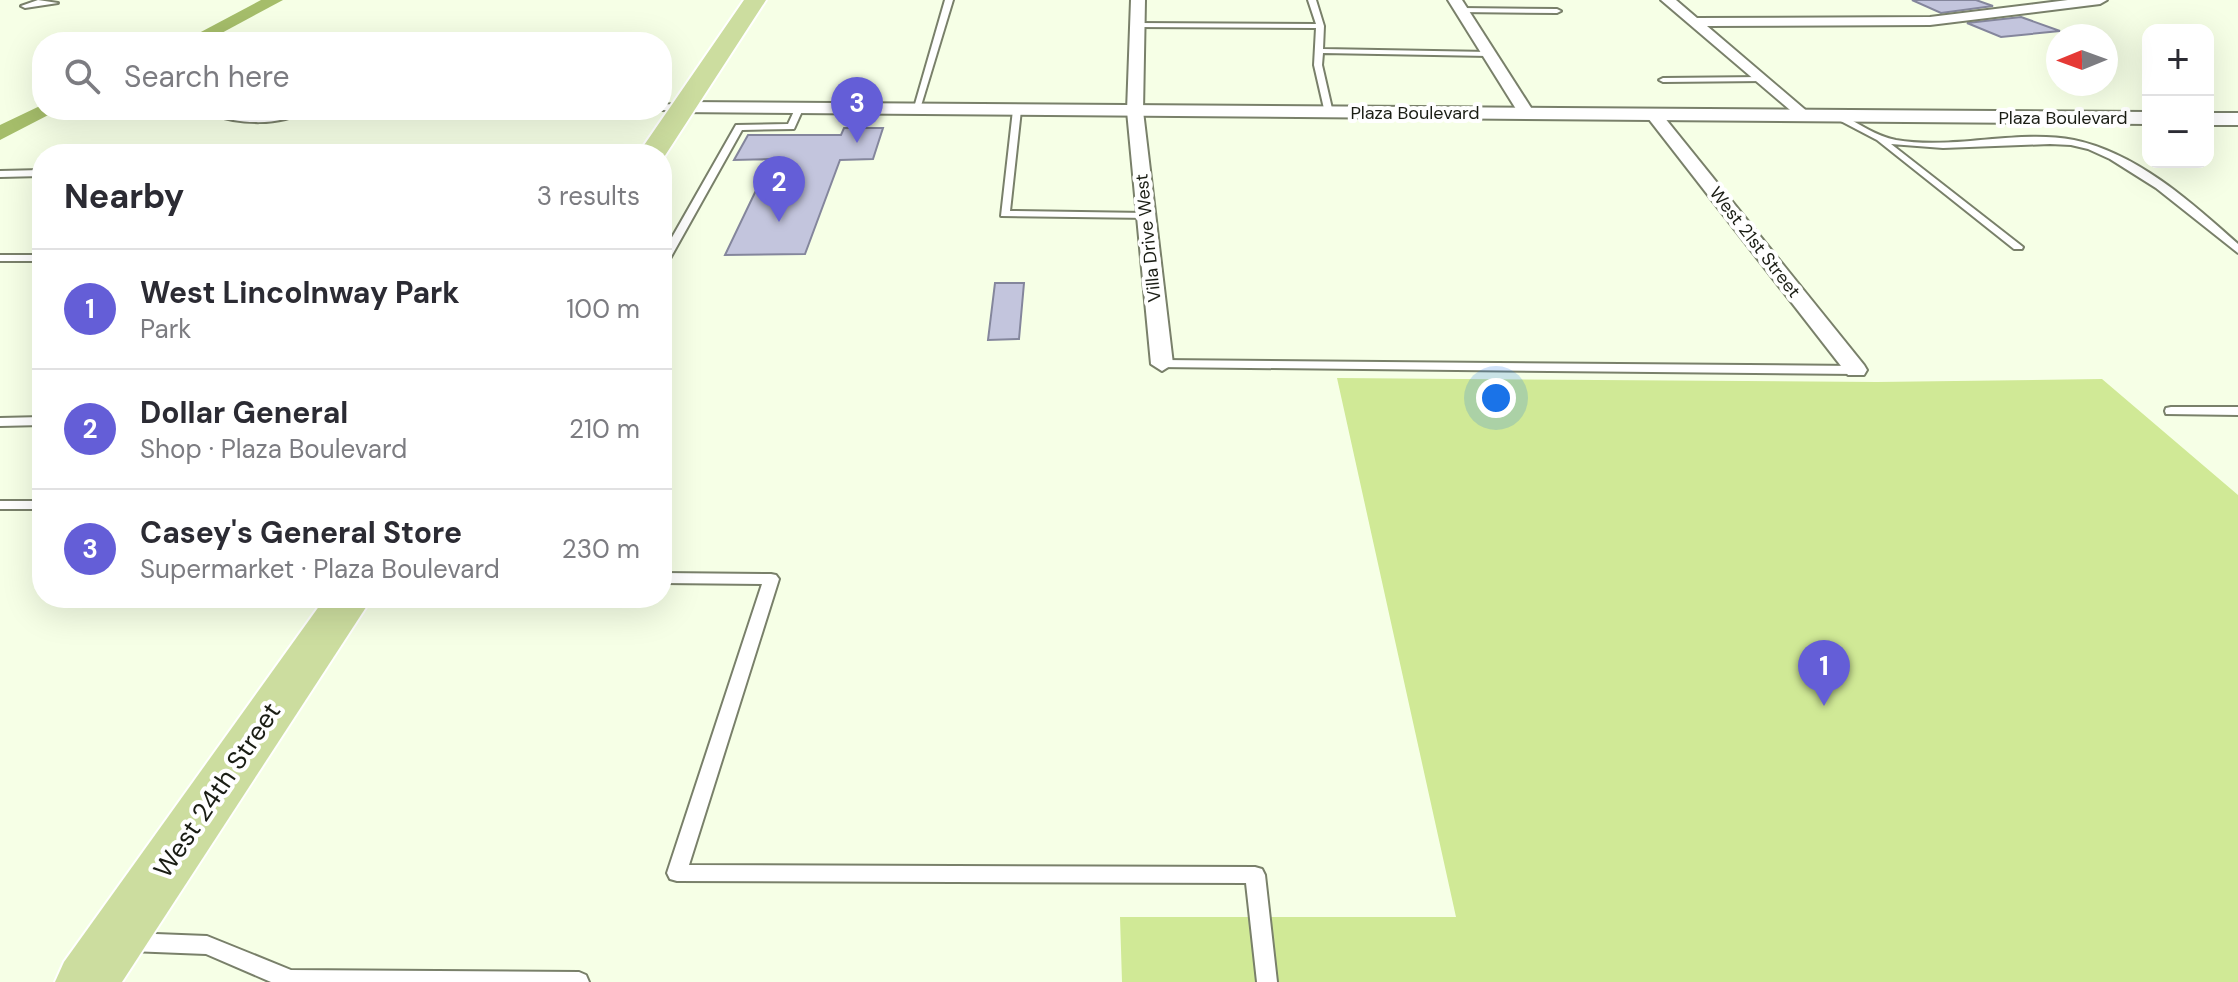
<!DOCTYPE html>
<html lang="en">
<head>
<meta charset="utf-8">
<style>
  body { margin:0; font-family:"DM Sans",sans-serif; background:#f7f7f7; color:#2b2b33 }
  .controls { position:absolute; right:24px; top:24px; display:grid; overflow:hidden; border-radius:16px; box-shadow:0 8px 32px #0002 }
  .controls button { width:72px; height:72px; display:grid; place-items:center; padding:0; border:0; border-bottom:2px solid #e1e1e2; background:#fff; color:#2b2b33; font:40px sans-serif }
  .compass { position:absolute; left:2046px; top:24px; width:72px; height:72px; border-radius:50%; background:#fff; box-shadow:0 8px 32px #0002; rotate:269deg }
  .you { position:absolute; left:1496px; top:398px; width:28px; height:28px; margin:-20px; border:6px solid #fff; border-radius:50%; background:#1a73e8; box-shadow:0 0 0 12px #1a73e833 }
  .badge { display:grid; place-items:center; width:52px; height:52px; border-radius:50%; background:#645ed7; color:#fff; font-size:26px; font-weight:700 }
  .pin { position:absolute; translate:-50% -66px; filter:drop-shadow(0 2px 4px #0008) }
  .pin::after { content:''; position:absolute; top:42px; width:28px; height:24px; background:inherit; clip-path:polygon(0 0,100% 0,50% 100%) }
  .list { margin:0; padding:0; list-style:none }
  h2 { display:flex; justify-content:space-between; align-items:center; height:104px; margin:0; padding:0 32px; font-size:34px }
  h2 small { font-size:26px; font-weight:400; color:#7c7c81 }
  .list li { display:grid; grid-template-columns:52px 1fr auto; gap:24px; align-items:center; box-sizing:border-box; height:120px; padding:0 32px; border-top:2px solid #e1e1e2 }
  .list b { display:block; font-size:30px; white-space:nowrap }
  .list p { margin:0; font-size:26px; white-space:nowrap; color:#7c7c81 }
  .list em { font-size:26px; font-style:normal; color:#7c7c81 }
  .icon { flex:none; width:44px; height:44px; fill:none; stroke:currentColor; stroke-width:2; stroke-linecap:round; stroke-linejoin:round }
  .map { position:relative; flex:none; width:2238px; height:982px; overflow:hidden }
  .search { position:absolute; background:#fff; box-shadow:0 8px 32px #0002; left:32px; top:32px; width:640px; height:88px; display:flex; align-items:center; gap:20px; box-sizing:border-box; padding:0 28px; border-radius:32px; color:#7c7c81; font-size:30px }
  .panel { position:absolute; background:#fff; box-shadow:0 8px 32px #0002; left:32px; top:144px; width:640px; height:464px; border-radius:32px }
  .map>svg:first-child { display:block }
</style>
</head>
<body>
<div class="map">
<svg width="2238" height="982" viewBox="0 0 2238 982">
  <rect width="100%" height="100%" fill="#f6ffe6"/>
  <polygon fill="#d0e996" points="1337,378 1877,382 2102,379 2238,495 2238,982 1122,982 1120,917 1456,917"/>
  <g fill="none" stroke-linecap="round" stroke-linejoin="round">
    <g fill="#a5bd6a" fill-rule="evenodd">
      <polygon points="261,0 283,0 205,42 182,42"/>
      <polygon points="42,105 42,110 58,110 0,140 0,125"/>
    </g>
  </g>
  <g fill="#c3c5dd" stroke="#84869c" stroke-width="2">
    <polygon points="1912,0 1976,0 1993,6 1941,13"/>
    <polygon points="2021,17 2060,31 2001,37 1967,23"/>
    <polygon points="844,128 883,128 873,159 840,160 805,254 725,255 771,159 734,160 748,135 841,135"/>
    <polygon points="995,283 1024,283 1019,339 988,340"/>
  </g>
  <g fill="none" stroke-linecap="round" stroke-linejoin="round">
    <defs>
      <g id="service">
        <polygon points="38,0 58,3 25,8 21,6"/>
        <polygon points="945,0 953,0 920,109 913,111"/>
        <polygon points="1308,0 1316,0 1324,26 1323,49 1489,52 1493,54 1489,56 1323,53 1322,65 1333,113 1329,116 1325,113 1314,65 1316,28 1137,27 1133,25 1137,23 1316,24"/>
        <polygon points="1461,8 1557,9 1561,11 1557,13 1458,12"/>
        <polygon points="1761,77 1765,79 1764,81 1663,82 1659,80 1663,78"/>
        <polygon points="662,104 683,105 687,108 683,111 662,110"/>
        <polygon points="799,106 803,109 794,129 742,130 667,264 662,267 662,255 736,125 788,124 795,109"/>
        <polygon points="1017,107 1021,110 1010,211 1146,213 1150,214 1150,218 1001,216 1013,110"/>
        <path d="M209,110L258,117L307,110C279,127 240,124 209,114Z"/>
        <path d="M1835,114H1841C1859,124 1876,136 1896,140C1954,150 2018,129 2074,140C2137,153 2192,203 2238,244V253L2156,188L2110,159L2088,149L2071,145L2050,144L1943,148L1891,144L2023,247L2022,249H2014L1877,140L1835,118Z"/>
        <polygon points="42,170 42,176 0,177 0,171"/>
        <rect x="0" y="255" width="42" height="6"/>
        <polygon points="1162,360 1856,366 1862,370 1856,374 1158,367 1156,364 1158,361"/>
        <polygon points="2171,407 2238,407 2238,415 2166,414 2165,411 2166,408"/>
        <polygon points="42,417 42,425 0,426 0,418"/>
        <rect x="0" y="501" width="42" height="8"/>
        <polygon points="662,573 771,574 776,575 779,579 689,865 1255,867 1262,869 1265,875 1277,982 1257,982 1246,883 677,881 670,879 667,873 762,584 662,583"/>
        <polygon points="130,933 207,936 291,970 579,972 586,975 589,982 271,982 206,954 130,951 123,948 120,942 123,936"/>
      </g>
      <g id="minor">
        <polygon points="1131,0 1145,0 1143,111 1173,364 1162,371 1151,364 1127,111"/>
        <polygon points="1448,0 1462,0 1535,114 1533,117 1521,117"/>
        <polygon points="1661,0 1676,0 1697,18 1930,17 2068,0 2107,0 2100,4 1930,25 1707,26 1809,113 1811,116 1803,121"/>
        <polygon points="1654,110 1660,112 1864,365 1867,370 1864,375 1848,375 1648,118 1646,115"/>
      </g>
      <g id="tertiary">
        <polygon points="683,102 2148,112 2148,124 676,112 673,108"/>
        <rect x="2208" y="113" width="30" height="12"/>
      </g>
      <g id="primary">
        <polygon points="744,0 766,0 666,154 662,160 662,154 638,154"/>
        <polygon points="325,598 372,598 122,982 55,982 64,962"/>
      </g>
    </defs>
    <use href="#service" stroke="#79806a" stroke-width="4"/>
    <use href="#minor" stroke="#79806a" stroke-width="4"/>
    <use href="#tertiary" stroke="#79806a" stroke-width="4"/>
    <use href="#primary" stroke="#fff" stroke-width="4"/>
    <use href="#service" fill="#fff" fill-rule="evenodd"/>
    <use href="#minor" fill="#fff" fill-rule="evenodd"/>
    <use href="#tertiary" fill="#fff" fill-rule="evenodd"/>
    <use href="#primary" fill="#ccdd9f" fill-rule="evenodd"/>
  </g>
  <g text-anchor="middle" stroke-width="8" stroke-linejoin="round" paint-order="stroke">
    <g font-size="18" fill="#1a1d14" stroke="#fff">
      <text x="1415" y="119">Plaza Boulevard</text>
      <text x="2063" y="124">Plaza Boulevard</text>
      <text transform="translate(1148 238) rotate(-96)" y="6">Villa Drive West</text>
      <text transform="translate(1755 242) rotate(52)" y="6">West 21st Street</text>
    </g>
    <g font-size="26" fill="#1a1d14" stroke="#fff">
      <text transform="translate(217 790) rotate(-56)" y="9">West 24th Street</text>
    </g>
  </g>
</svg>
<div class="controls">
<button>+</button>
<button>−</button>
</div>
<svg class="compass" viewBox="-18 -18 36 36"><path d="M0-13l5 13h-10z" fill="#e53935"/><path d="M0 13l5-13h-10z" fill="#7c7c81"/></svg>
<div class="you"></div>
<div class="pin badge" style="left:1824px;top:706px">1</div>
<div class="pin badge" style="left:779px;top:222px">2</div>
<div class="pin badge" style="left:857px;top:143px">3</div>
<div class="search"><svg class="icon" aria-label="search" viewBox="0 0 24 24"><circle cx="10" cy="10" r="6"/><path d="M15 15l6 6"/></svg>Search here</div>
<section class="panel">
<h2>Nearby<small>3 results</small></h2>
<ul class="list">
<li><span class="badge">1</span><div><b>West Lincolnway Park</b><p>Park</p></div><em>100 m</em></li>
<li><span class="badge">2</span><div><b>Dollar General</b><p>Shop · Plaza Boulevard</p></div><em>210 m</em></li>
<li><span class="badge">3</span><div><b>Casey's General Store</b><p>Supermarket · Plaza Boulevard</p></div><em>230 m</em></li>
</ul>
</section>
</div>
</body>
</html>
